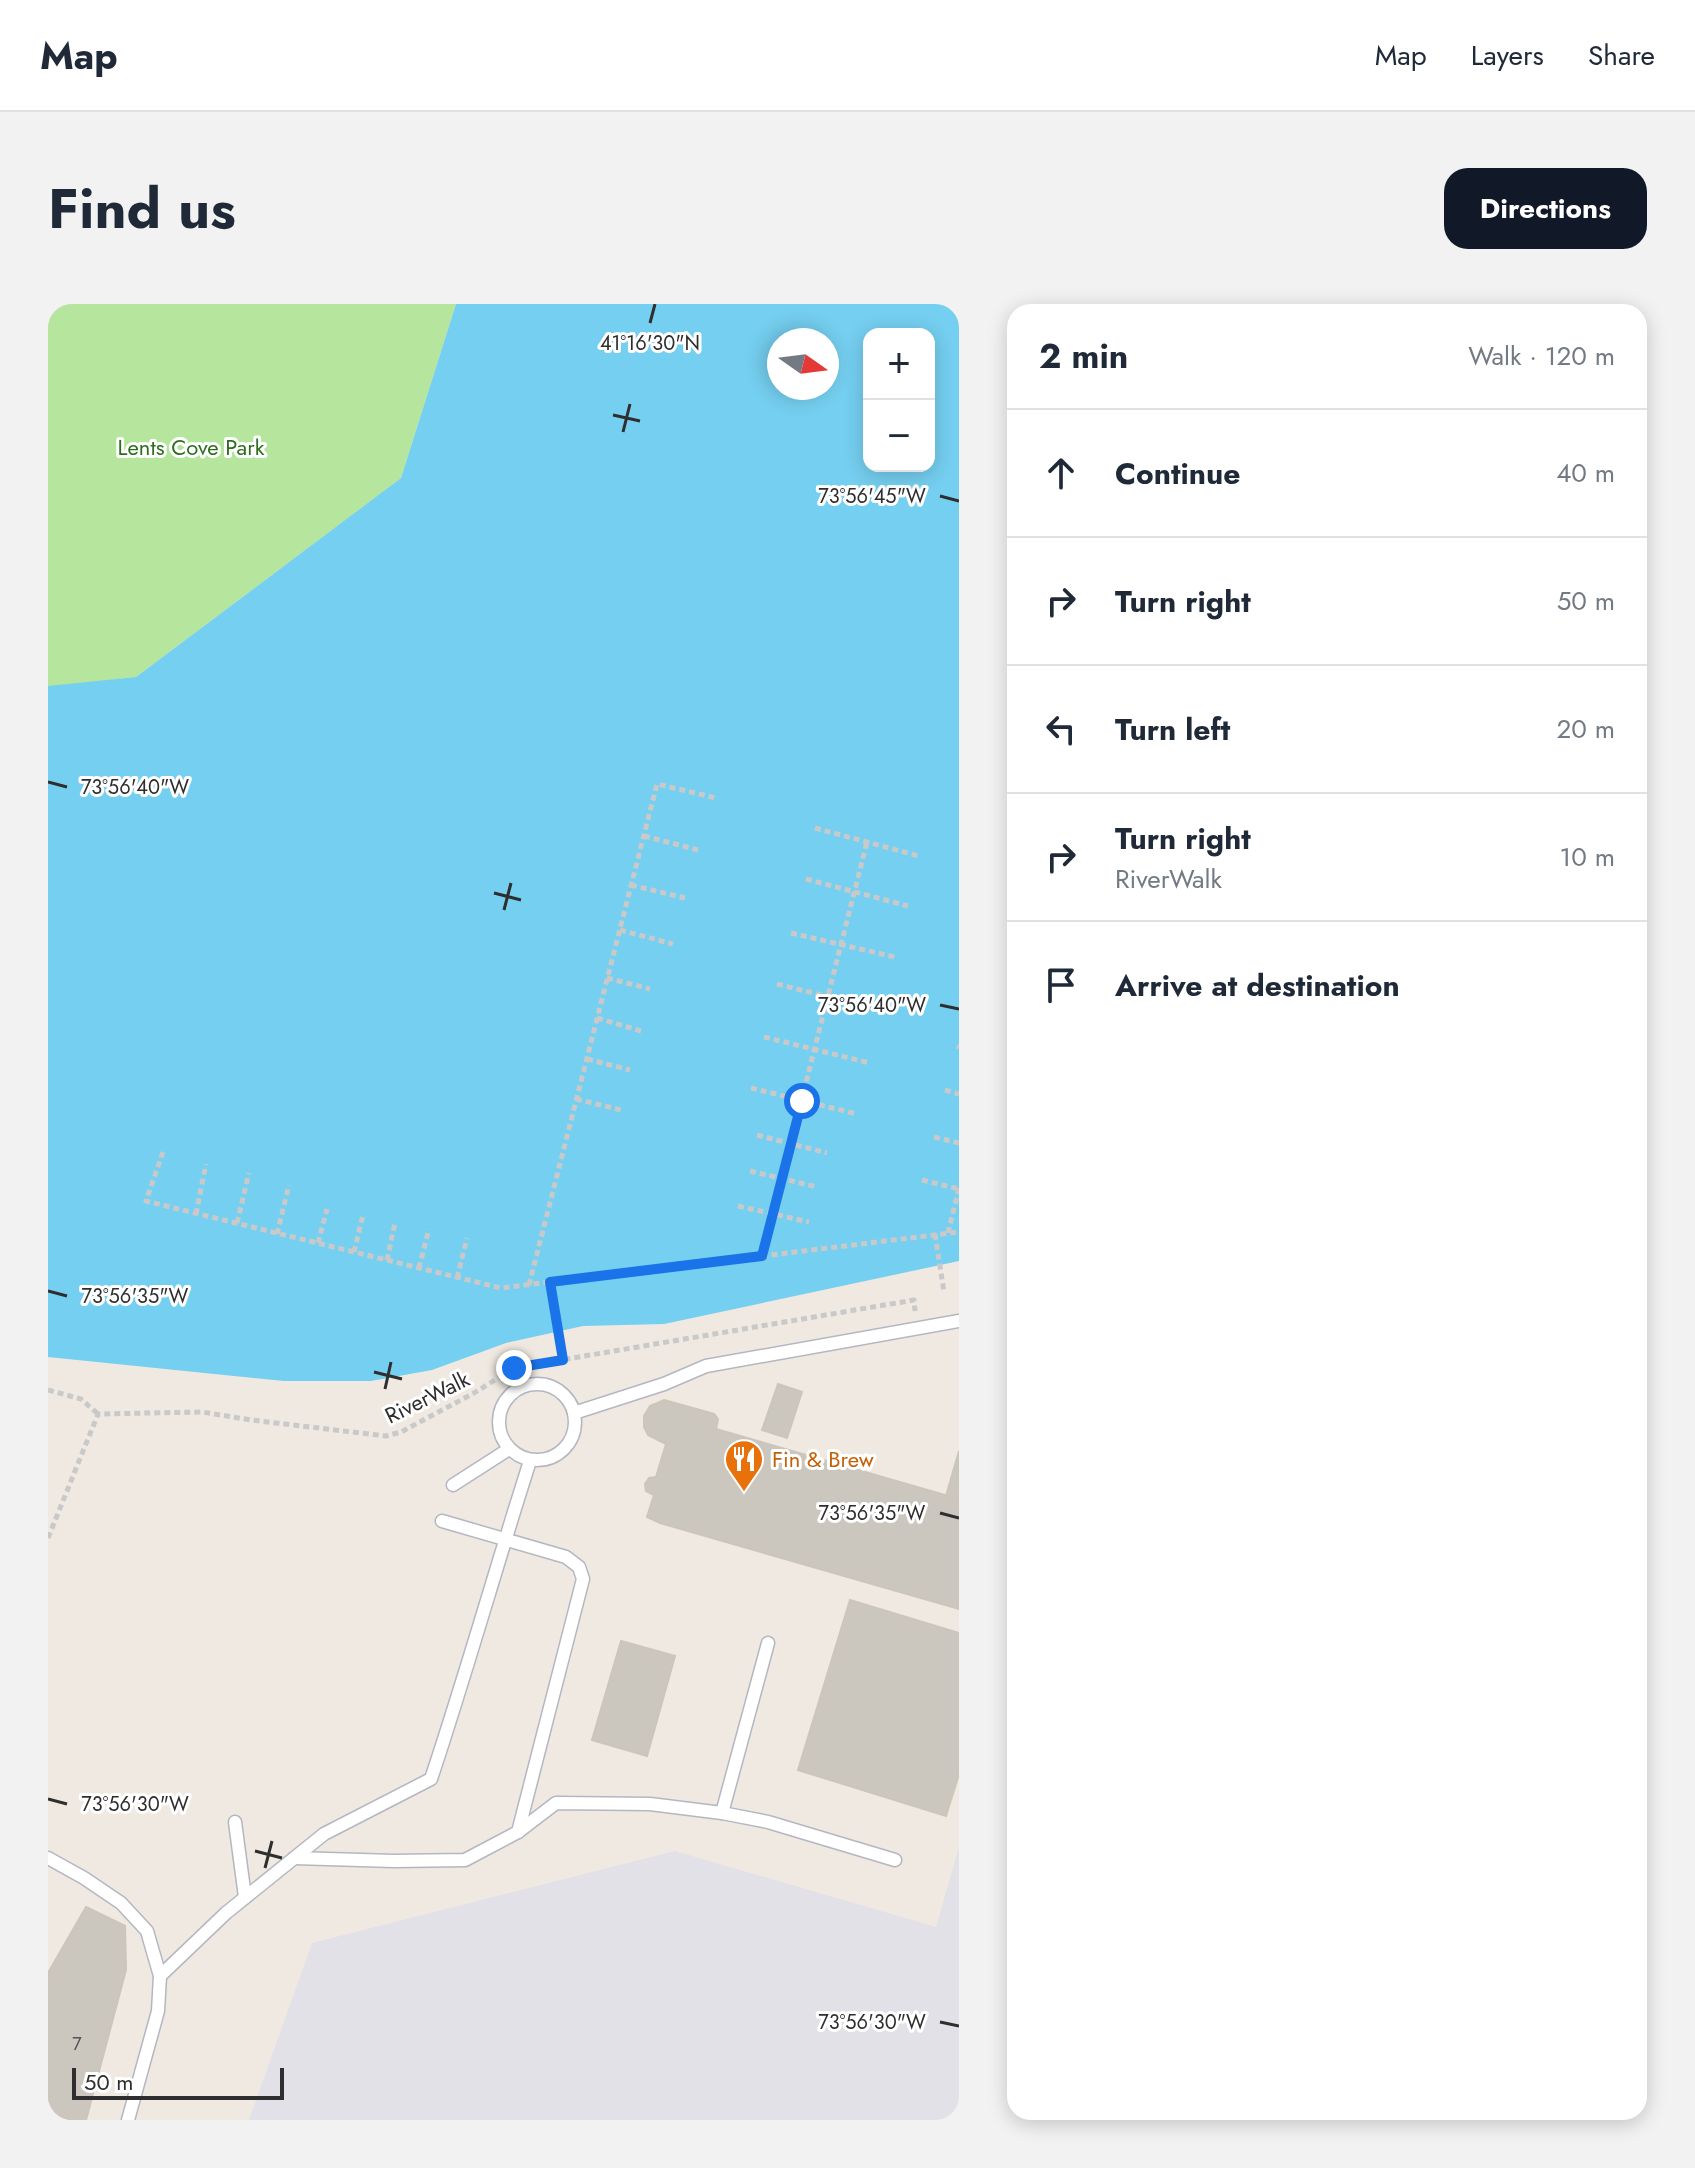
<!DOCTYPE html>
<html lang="en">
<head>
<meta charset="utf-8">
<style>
  body { margin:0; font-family:Jost,sans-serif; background:#f2f2f3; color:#1f2937 }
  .controls { position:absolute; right:24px; top:24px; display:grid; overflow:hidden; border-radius:16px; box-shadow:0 4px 20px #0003 }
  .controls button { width:72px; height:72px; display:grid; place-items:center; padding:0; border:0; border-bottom:2px solid #e0e1e3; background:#fff; color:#1f2937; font:40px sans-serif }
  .compass { position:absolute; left:719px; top:24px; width:72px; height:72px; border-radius:50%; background:#fff; box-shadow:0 4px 20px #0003; rotate:104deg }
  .scale { position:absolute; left:24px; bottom:20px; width:212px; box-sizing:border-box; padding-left:8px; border:4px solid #2e2e2e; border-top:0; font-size:22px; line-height:28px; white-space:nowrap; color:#2e2e2e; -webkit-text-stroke:6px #fff; paint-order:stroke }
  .stop { position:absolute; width:24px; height:24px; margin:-18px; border:6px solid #1a73e8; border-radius:50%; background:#fff }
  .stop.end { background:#1a73e8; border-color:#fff; box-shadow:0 2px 8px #0008 }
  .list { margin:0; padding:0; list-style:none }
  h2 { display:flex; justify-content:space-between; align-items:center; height:104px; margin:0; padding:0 32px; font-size:34px }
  h2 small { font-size:26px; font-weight:400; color:#747a83 }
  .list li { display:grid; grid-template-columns:52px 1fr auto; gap:24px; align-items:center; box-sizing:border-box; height:128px; padding:0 32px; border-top:2px solid #e0e1e3 }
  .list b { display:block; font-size:30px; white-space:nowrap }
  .list p { margin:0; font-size:26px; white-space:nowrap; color:#747a83 }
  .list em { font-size:26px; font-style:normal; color:#747a83 }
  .icon { flex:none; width:44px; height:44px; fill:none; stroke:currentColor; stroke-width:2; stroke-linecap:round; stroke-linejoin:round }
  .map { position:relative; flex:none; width:911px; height:1816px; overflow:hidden; border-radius:24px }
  header { display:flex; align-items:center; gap:48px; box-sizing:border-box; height:112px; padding:0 40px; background:#fff; border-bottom:2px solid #e0e1e3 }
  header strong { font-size:38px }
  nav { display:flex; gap:44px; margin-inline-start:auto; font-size:28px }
  .intro { display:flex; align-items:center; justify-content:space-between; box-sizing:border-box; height:192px; padding:0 48px }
  h1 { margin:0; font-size:56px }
  .button { padding:20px 36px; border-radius:24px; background:#111827; color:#fff; font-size:28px; font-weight:700 }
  main { display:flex; gap:48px; padding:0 48px }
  aside { flex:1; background:#fff; border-radius:24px; box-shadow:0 4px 20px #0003 }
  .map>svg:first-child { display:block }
</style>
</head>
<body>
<header>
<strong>Map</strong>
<nav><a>Map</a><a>Layers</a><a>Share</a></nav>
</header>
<div class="intro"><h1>Find us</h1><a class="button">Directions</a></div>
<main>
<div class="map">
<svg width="911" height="1816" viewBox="0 0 911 1816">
  <rect width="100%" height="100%" fill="#efe9e1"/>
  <polygon fill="#e3e1e8" points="911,1543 911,1816 201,1816 264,1639 627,1547 888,1623"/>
  <polygon fill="#b6e59e" points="0,0 408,0 353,174 88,373 45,378 0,393"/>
  <path fill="#75cff0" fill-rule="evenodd" d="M408,0H911V957L616,1020L535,1022L458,1039L384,1066L323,1077H236L0,1053V382L88,373L353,174ZM821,30H881V162H821ZM731,36H779V84H731Z"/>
  <g fill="#cbc7bf" stroke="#cbc5ba" stroke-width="2">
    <polygon points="730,1080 754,1088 739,1134 714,1126"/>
    <polygon points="616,1096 666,1110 670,1115 668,1125 911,1195 911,1305 612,1219 599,1213 606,1191 598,1187 597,1180 601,1174 608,1173 618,1140 600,1131 596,1123 596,1112 602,1102"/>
    <polygon points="911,1147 911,1195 898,1192"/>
    <polygon points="802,1296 911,1329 911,1470 898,1512 750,1466"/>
    <polygon points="573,1337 627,1352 599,1452 544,1436"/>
    <polygon points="38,1603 77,1622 78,1666 38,1816 8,1816 0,1812 0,1669"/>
  </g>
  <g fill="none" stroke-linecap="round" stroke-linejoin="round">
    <defs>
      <g id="lane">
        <circle cx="489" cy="1118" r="38"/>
        <polyline points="526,1109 616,1080 658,1062 911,1017"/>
        <polyline points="405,1181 461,1145"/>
        <polyline points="394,1217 518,1253 531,1263 535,1275 470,1528"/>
        <polyline points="674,1509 720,1339"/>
        <polyline points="187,1518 197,1593"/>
        <polyline points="0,1554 36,1574 73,1599 99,1627 112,1672 110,1707 80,1816"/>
        <polyline points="246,1554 346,1557 417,1556 470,1528 508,1499 602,1500 674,1509 720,1518 847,1556"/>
        <path d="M112,1672L178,1609L276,1530L383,1475C418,1370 448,1263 482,1157"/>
      </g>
    </defs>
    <use href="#lane" stroke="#b4b7c1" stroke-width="15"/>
    <g stroke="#c9c9c9" stroke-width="5" stroke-dasharray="6 4" stroke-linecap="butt">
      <polyline points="767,524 871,552"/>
      <polyline points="596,532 650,546"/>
      <polyline points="758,575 860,602"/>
      <polyline points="583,581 637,594"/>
      <polyline points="572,626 625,640"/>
      <polyline points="743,629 847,653"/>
      <polyline points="559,674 602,685"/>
      <polyline points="729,680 834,706"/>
      <polyline points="549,714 593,727"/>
      <polyline points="716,733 822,759"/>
      <polyline points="909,742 911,743"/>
      <polyline points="539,755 582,766"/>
      <polyline points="703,784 809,810"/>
      <polyline points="897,786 911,790"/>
      <polyline points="528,795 573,806"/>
      <polyline points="709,831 779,849"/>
      <polyline points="886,833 911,839"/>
      <polyline points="115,848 98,897 453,984 911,928"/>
      <polyline points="702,867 769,883"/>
      <polyline points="874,876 911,885"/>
      <polyline points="690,902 761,918"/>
      <polyline points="148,910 158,860"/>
      <polyline points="189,919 201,869"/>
      <polyline points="900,929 911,884"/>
      <polyline points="229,930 241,881"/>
      <polyline points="887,930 896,988"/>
      <polyline points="270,939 279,905"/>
      <polyline points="306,948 315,911"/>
      <polyline points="714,952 819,538"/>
      <polyline points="339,956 347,919"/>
      <polyline points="371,964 381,925"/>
      <polyline points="409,974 419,934"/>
      <polyline points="502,978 515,1056"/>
      <polyline points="481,981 609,480 668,494"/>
      <polyline points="0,1086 33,1095 50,1110"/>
      <polyline points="0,1234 50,1110 154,1108 203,1116 338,1132 353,1128 426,1089 466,1064 866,996 867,1007"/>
    </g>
    <use href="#lane" stroke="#fff" stroke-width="12"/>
  </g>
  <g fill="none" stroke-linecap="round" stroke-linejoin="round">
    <polyline stroke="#1a73e8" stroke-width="10" points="466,1064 515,1056 502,978 714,952 754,797"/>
  </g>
  <path fill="none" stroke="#2e2e2e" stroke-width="3" d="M602,19L607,0M565,111L592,117M575,128L582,100M892,192L911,197M0,478L19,483M446,589L473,596M456,606L463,579M892,701L911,705M0,987L19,992M326,1068L354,1075M337,1085L343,1058M892,1209L911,1214M0,1495L19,1500M207,1547L234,1554M217,1564L224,1537M892,1718L911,1722"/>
  <defs>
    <symbol id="restaurant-pin" viewBox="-11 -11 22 30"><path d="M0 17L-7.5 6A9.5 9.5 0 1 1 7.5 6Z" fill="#e8710a" stroke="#fff"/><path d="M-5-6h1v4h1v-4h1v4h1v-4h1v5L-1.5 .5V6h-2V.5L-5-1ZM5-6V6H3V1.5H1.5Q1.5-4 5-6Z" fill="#fff"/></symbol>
  </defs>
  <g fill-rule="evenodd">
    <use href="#restaurant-pin" x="674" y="1133" width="44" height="60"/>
  </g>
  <g text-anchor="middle" stroke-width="6" stroke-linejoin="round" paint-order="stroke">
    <g font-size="18" fill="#555452">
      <text x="29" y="1746">7</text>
    </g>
    <g font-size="22" fill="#2c6e1b" stroke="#fff">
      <text x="143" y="151">Lents Cove Park</text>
    </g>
    <g font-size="22" fill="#2e2e2e" stroke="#fff">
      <text transform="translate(379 1093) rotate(-26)" y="8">RiverWalk</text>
    </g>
    <g font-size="22" fill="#c56008" stroke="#fff" text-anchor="start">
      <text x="724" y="1163">Fin &amp; Brew</text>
    </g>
  </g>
  <g font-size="20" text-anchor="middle" fill="#2e2e2e" stroke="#fff" stroke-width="6" stroke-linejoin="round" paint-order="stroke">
    <text x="602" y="46">41°16'30"N</text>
    <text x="824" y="199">73°56'45"W</text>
    <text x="87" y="490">73°56'40"W</text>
    <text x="824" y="708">73°56'40"W</text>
    <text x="87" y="999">73°56'35"W</text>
    <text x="824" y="1216">73°56'35"W</text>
    <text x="87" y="1507">73°56'30"W</text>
    <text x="824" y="1725">73°56'30"W</text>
  </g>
</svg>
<div class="controls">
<button>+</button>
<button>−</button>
</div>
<svg class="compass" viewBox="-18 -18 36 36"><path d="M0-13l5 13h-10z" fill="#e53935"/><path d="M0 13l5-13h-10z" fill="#747a83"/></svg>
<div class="scale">50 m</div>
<div class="stop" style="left:754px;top:797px"></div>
<div class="stop end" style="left:466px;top:1064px"></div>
</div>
<aside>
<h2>2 min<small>Walk · 120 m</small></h2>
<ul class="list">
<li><svg class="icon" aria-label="ahead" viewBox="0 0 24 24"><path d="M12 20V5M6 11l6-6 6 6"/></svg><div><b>Continue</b></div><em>40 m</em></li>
<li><svg class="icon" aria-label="right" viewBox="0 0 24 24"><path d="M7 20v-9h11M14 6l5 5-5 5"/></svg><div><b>Turn right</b></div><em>50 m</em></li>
<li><svg class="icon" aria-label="left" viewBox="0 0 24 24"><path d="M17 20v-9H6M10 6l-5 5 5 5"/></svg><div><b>Turn left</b></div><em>20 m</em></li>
<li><svg class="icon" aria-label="right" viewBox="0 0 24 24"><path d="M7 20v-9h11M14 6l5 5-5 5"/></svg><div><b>Turn right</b><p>RiverWalk</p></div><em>10 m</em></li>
<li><svg class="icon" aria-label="arrive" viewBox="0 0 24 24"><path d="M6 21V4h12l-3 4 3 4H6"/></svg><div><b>Arrive at destination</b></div></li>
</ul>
</aside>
</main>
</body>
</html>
